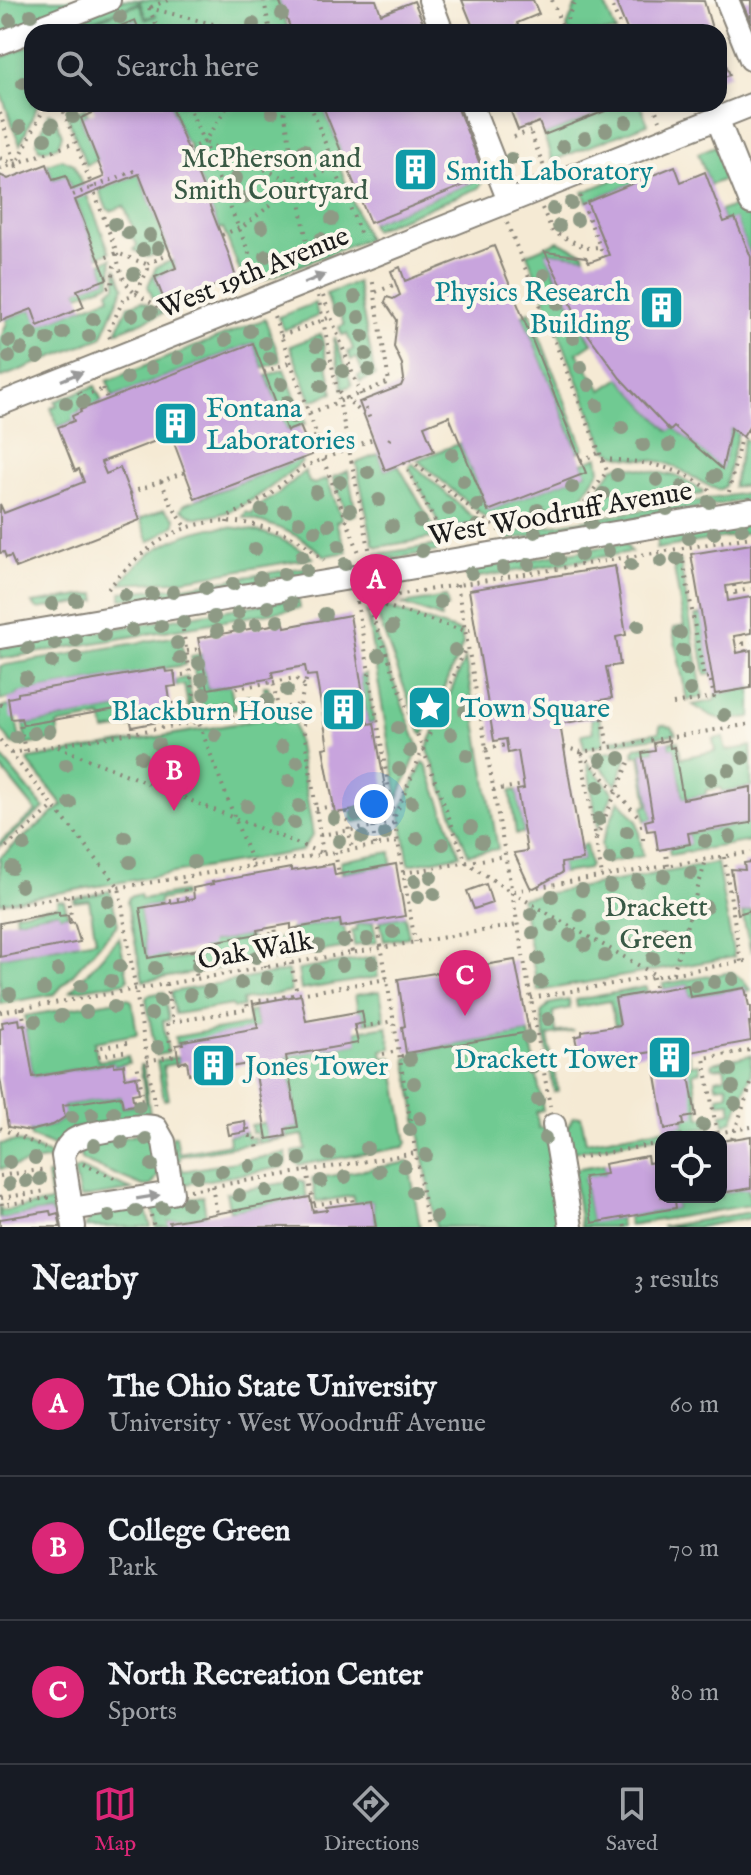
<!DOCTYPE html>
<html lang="en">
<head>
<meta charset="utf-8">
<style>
  body { margin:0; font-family:"IM FELL English",serif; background:#242831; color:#f1f3f6 }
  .controls { position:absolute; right:24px; bottom:24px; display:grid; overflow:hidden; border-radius:16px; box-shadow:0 4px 12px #0003 }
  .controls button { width:72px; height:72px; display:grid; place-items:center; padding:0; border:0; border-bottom:2px solid #363941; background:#171b24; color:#f1f3f6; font:40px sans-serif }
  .you { position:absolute; left:374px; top:804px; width:28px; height:28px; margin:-20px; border:6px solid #fff; border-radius:50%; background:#1a73e8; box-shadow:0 0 0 12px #1a73e833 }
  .badge { display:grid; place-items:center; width:52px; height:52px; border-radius:50%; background:#db2777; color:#fff; font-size:26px; font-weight:700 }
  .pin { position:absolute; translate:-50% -66px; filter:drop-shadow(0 2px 4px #0008) }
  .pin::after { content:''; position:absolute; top:42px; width:28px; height:24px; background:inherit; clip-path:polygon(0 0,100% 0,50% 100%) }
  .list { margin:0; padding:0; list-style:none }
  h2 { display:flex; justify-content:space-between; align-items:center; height:104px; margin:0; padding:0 32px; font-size:34px }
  h2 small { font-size:26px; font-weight:400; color:#9ea1a6 }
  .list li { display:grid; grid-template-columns:52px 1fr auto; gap:24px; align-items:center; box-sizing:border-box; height:144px; padding:0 32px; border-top:2px solid #363941 }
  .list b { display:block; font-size:30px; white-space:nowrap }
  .list p { margin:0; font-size:26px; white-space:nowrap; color:#9ea1a6 }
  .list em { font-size:26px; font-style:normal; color:#9ea1a6 }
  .icon { flex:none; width:44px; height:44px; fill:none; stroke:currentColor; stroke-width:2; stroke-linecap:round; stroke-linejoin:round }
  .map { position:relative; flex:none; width:751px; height:1227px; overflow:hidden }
  .search { position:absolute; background:#171b24; box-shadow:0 4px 12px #0003; left:24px; right:24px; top:24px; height:88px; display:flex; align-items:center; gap:20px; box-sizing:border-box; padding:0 28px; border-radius:24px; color:#9ea1a6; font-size:30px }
  .sheet { height:536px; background:#171b24 }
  nav { display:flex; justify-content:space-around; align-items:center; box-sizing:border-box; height:112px; border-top:2px solid #363941; background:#171b24; font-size:22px; color:#9ea1a6 }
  nav a { display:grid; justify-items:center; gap:4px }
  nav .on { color:#db2777 }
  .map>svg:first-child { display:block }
</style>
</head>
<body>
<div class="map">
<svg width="751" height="1227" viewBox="0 0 751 1227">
  <rect width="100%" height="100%" fill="#fbf7ec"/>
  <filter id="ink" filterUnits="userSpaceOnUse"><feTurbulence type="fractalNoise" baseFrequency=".0125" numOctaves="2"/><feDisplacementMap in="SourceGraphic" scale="16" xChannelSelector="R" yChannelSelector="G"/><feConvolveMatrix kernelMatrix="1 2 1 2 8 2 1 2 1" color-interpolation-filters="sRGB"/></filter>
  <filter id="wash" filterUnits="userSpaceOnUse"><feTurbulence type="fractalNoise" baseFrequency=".006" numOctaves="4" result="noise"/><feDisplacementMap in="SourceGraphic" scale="32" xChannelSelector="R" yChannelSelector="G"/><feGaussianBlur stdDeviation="1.8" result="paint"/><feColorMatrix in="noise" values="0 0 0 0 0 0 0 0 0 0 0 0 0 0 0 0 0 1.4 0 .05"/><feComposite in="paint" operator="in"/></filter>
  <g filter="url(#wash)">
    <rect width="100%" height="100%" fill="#f5ead4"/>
    <g fill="#70ca92" stroke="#467357" stroke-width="2">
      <polygon points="0,0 279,0 289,32 140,32 135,20 105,32 66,32 139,4 146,20 157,15 146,18 140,2 61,32 0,32"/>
      <polygon points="578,0 603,0 616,32 569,32 567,27"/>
      <polygon points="32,45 32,104 38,104 20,145 0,91 0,58"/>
      <polygon points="170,104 322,104 341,151 335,154 367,239 246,287 223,228 219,229 190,155 192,153 188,142 185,142"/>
      <polygon points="624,104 640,104 648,124 552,161 544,135"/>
      <polygon points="85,108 88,115 81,118 98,160 86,165 68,118 70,114"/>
      <polygon points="49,113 54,115 62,135 58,146 45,150 39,149 37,142"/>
      <polygon points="715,146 721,162 726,160 733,176 710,185 698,153"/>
      <polygon points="62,159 74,164 110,252 98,257 66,176 53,180 47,164"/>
      <polygon points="635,171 639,181 587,202 583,192"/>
      <polygon points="139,174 169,249 148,257 134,250 137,245 134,239 124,235 123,232 133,228 124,206 111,211 107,209 100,193 101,189"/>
      <polygon points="485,177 479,188 373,230 370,223"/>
      <polygon points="743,202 751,223 751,257 735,219 724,222 720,211"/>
      <path d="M558,241L584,253L585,257L546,252L561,288L592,343L577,353L602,390L620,378L669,431L674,427L722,468L731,428L738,433L725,486L720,490C702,487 683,467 662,462C643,457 620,461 605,448L527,254Z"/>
      <polygon points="112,258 111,283 79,295 77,290 107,279 101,263"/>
      <polygon points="173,260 176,268 155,277 166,305 164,306 153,299 148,286 156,267"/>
      <polygon points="116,267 124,287 101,338 0,378 0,340 7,323 6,319 32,309 39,325 110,297 108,291 116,286"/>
      <polygon points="357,282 375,376 360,382 358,376 363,374 357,358 351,360 348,352 353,349 347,334 342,335 339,327 344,325 338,309 332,311 326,294"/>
      <polygon points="142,301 164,313 116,332 128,306"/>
      <polygon points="315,303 318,316 284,330 278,317"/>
      <polygon points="530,312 584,449 578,452 522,315"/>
      <polygon points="265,319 281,361 263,368 253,343 113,397 107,381"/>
      <polygon points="321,334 333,393 311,401 290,346"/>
      <polygon points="335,338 352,385 343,389 333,339"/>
      <polygon points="284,369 306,424 287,431 266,376"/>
      <polygon points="95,386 102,402 80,410 74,421 58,427 51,408 57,405 55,401"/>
      <polygon points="744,438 751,444 747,454 751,457 751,485 733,487"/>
      <polygon points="460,443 488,511 586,473 582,463 598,457 600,470 572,512 503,526 488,520 417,460"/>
      <polygon points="379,454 385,470 398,465 437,532 433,538 378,547 373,544 356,463"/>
      <path d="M300,459L302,462C273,486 234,520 194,517L181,509L185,504Z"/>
      <polygon points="412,463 483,526 484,529 471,531 469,525 448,528 449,535 445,535 409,467"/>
      <polygon points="621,465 676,476 703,491 702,494 586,512 585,509 613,468"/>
      <path d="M305,471L309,482L314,484L327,479L342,519L336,522L347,552L325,556C298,533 277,526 243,517L246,512L252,514L255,508L278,494Z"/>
      <polygon points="348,471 356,514 348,517 333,477"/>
      <polygon points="751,492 751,499 507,540 507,533"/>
      <polygon points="164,509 175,518 175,525 149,542 140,519"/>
      <polygon points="751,522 751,533 656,549 658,538"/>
      <path d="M211,528C250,525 281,535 313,558L175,581L121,584C143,552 173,536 211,528Z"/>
      <polygon points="625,543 631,552 467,579 465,571"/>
      <polygon points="438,545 439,551 378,561 376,554"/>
      <polygon points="680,561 703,697 687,700 673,632 674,628 684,626 673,562"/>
      <polygon points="312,566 314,572 175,595 121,599 121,592 183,587"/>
      <polygon points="96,594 97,601 37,609 32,603"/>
      <polygon points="446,597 448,607 440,608 441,618 402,604"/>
      <polygon points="298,598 300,608 0,659 0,648"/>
      <polygon points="386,607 461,632 463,644 424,734 421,733 375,609"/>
      <polygon points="366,610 419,748 398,799"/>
      <polygon points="702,615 712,674 705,675 695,616"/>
      <polygon points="177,636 181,639 185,665 18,693 18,696 0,700 0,666"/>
      <polygon points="201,654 208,689 230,685 234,704 266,698 264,686 268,686 271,703 203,714 191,656"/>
      <polygon points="465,658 498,849 468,854 427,748"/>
      <polygon points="366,674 374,723 368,724 360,676"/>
      <polygon points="188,677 193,715 178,719 177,714 189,711 184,685 176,686 175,680"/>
      <path d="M751,688V717C722,722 717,721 693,705L716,700L715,694Z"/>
      <polygon points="9,706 16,718 21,745 12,744 0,728 0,708"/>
      <polygon points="128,707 132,727 105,731 102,717 57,725 59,739 26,745 23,725"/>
      <polygon points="275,717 277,723 294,721 313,835 301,851 0,903 0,857 63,805 28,762 29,759"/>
      <polygon points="599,717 604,745 584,749 582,734 593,732 591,718"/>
      <polygon points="663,725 672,727 676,734 612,744 611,740 659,732 660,726"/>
      <polygon points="723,737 726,751 751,746 751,787 722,792 721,788 706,790 706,795 683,799 674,748 670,748 669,742 678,741 681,758 715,751 713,739"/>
      <polygon points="654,744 655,751 642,753 653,819 645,821 643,807 648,805 640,755 634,756 633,751 637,747"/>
      <polygon points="624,750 626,759 616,785 591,755"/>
      <polygon points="0,755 44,808 0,846 0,842 36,811 0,767"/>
      <polygon points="423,762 426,764 460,855 409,865 400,812"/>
      <polygon points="587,762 613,793 598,829"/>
      <polygon points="517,790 524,833 516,834 510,791"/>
      <polygon points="619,800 637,821 643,856 605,863 601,844"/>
      <polygon points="383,806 385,817 353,822 351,811"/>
      <polygon points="751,823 751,841 670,855 669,848 689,844 688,833"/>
      <polygon points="586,844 590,865 588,869 562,873 561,863 583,860 581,845"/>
      <polygon points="391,852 392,865 342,873 340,861"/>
      <polygon points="717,863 734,957 538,991 521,898"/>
      <polygon points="110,891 118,924 55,994 0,1004 0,957 96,940 89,900 74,902 74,899"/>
      <polygon points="183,892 183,896 159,900 159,905 140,908 148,957 166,954 168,961 191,957 194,973 143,981 127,902 129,897 140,894 141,899"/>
      <polygon points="57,900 64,901 68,915 59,916 58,912 16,920 15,913 57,906"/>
      <polygon points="751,910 751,953 742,913"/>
      <polygon points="405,916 409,937 384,941 380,921"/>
      <polygon points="340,920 341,927 344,927 348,947 270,960 267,941 292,936 291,929"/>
      <polygon points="373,922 377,942 354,946 352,931 357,930 356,925"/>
      <polygon points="250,935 255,962 199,972 196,957 203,955 202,948 211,942"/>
      <polygon points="119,937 128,979 126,982 71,991"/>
      <polygon points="375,957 378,977 301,990 298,970"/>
      <polygon points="288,971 291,992 242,1000 243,1007 233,1008 232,1005 175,1014 171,992"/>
      <polygon points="732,972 743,980 751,991 746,992 745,988 690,997 688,985 664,989 663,984"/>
      <polygon points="646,987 647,992 616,998 620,1025 615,1026 610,1001 577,1007 576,1000"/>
      <polygon points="380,991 385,1020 364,1023 362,1012 358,1012 355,995"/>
      <polygon points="164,992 169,1020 163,1021 168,1053 156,1055 146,999 148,995"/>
      <polygon points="128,998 132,1001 137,1034 94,1042 98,1061 128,1056 129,1063 114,1066 113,1063 33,1077 25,1030 28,1029 25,1016"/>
      <polygon points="569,1000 570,1008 553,1012 556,1032 574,1031 548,1036 558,1091 554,1092 541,1013 549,1004"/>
      <polygon points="254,1011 258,1028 176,1045 175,1037 249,1024 248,1012"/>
      <polygon points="387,1026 391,1048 382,1050 383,1058 392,1057 407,1143 404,1147 299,1165 294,1161 293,1152 306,1150 303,1135 258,1143 257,1132 252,1133 251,1125 264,1123 268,1139 286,1136 285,1129 298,1127 286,1056 357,1043 356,1031"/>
      <polygon points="529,1032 543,1110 536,1112 539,1128 546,1127 563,1227 436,1227 406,1058 414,1056 414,1052"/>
      <polygon points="688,1052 691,1065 699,1064 700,1071 693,1073 700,1118 707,1117 709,1127 568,1153 566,1130 573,1117 581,1116 586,1142 684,1125 685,1053"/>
      <polygon points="751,1055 751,1074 733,1120 724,1125 722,1114 732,1112 730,1102 719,1103 718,1096 728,1094 727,1085 716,1086 715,1079 726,1077 724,1067 713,1068 712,1063"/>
      <polygon points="178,1057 179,1063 163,1066 169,1099 164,1100 157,1061"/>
      <polygon points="140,1065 143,1065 150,1115 73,1129 54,1146 31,1137 30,1131 53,1125 64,1118 63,1105 121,1096 123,1107 146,1103"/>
      <polygon points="246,1132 248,1138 254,1137 255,1143 180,1156 180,1160 172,1162 172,1136 176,1136 179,1153 230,1144 229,1135"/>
      <polygon points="139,1134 149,1137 154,1147 159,1174 151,1186 143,1186 83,1161 80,1157 81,1147"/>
      <polygon points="17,1141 50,1155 51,1159 0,1169 0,1144"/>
      <polygon points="286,1153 287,1163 284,1167 181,1185 173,1167 181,1166 183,1171"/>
      <polygon points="409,1162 420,1227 376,1227 372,1201 355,1204 353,1196 316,1202 312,1179"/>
      <polygon points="604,1164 606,1174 584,1178 592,1222 619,1218 621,1227 581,1227 573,1169"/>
      <polygon points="79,1168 132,1190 80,1198 74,1171"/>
      <polygon points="53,1174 58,1176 66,1219 60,1221 58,1214 51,1215 50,1211 0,1219 0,1205 1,1211 51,1202 47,1175"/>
      <polygon points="300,1180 304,1182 307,1198 230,1211 226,1193"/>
      <polygon points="748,1188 751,1205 629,1225 628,1216 676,1208 675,1201 721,1197 721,1193"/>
      <polygon points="203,1196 206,1216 169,1222 170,1227 156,1227 153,1207 156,1204"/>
      <polygon points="145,1206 151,1227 84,1227 93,1217"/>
      <polygon points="751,1212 751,1218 698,1227 661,1227"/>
    </g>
    <g id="blocks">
      <g fill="#c8a4dd">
        <polygon points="279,0 376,0 381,14 414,1 427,32 292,32"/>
        <polygon points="462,0 533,0 539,14 517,23 521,32 475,32"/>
        <polygon points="615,0 704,1 713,32 628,32"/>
        <polygon points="741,0 751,0 751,23"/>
        <polygon points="135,20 140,32 106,32"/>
        <polygon points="719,47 730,75 719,79"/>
        <polygon points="92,104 170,104 229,255 236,278 166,305 155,277 176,268 139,174 75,200 107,279 77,290 84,307 38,326 32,309 1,321 0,175 8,179 47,164 53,180 66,176 71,190 104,177 81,118 95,112"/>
        <polygon points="322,104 456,104 485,177 370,223"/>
        <polygon points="508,104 623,104 544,135 539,122 518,130"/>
        <polygon points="675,166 681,182 705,172 724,222 735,218 751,257 751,424 743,437 731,428 722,469 674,427 670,431 620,378 582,326 545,252 586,257 589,262 609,255 587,202"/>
        <polygon points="494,246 586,473 488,511 449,416 424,426 434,451 385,470 359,402 401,386 404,379 402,364 394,347 397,320 385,302 387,297 393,299 400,295 391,271 400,267 405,281"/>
        <polygon points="253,343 287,431 300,426 312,455 195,499 171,435 101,462 106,474 120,468 140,520 16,568 11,556 6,558 4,552 0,553 0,504 4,513 84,482 79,469 75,471 58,427 74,421 72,416 81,412 80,410"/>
        <polygon points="470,525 471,531 449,535 447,528"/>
        <polygon points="751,544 751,582 726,586 728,601 751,597 751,633 734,636 737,653 751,650 751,688 715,694 691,554"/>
        <polygon points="615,566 626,635 616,637 620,665 606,667 612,698 596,701 599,717 560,724 583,860 561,863 562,873 534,888 530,887 514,853 527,851 517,790 524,789 518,751 508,753 506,739 494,741 469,590"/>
        <polygon points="350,615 368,724 374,723 388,805 335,813 323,748 328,747 316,675 307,676 305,666 272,672 273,678 208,689 198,638 284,623 285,627"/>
        <polygon points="165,668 166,672 174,671 176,686 168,687 173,719 132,727 128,707 23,725 21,718 11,719 8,698 18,696 18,693"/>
        <polygon points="669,740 670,748 674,747 683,799 751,787 751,823 688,833 690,844 658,850 655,830 647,831 646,825 645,821 653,819 642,753 655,751 654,743"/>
        <polygon points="751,862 751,910 738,914 731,869 745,870 744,863"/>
        <polygon points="333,864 335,875 396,864 405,916 341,927 340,920 291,929 291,924 257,930 258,934 211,942 211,947 148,958 140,908 194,899 193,888 213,884 212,882 291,868 291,871"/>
        <polygon points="486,884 492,903 474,909 467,891"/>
        <polygon points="59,912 59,916 68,915 69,923 74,922 80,942 0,957 0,923"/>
        <polygon points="515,960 529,1032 406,1053 402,1027 405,1026 398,979"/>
        <polygon points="688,985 690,997 745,988 749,1006 751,1006 751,1022 749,1022 751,1041 685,1053 696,1116 683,1118 684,1125 665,1129 652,1052 587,1063 585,1050 578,1051 575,1037 582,1035 582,1031 620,1025 615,998"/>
        <polygon points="301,995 306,1021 362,1011 364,1023 354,1025 358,1043 286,1056 298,1127 285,1129 286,1136 267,1139 254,1063 189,1074 187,1061 179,1063 176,1045 184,1044 183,1041 258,1028 253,1004"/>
        <polygon points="19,1019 20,1025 24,1024 33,1077 114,1063 114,1066 123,1065 125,1078 136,1076 139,1093 132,1094 134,1105 123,1107 121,1096 63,1105 65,1117 53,1125 30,1131 8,1127 0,1078 0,1029 3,1028 2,1022"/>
        <polygon points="245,1121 246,1132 229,1135 227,1124"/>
        <polygon points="751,1136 751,1188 721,1193 721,1141"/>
        <polygon points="647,1156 648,1163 661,1161 661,1197 687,1199 675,1201 676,1208 592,1223 584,1177 606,1174 604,1164"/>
        <polygon points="310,1197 313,1212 327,1210 326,1207 372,1201 376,1227 170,1227 169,1222"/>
        <polygon points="50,1211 51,1215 58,1213 61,1227 0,1227 0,1219"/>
      </g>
    </g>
  </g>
  <g filter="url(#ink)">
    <use href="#blocks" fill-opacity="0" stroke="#888378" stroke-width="2"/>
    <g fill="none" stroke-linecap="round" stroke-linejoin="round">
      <defs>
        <g id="minor">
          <polyline points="430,0 442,32"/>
          <polyline points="727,0 751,59"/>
          <polyline points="0,43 109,0"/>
          <polyline points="471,104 509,201"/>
          <polyline points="717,118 751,203"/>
          <polyline points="0,404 751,105"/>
          <polyline points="0,637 751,510"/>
          <polyline points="554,1125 571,1227"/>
          <path d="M71,1209L172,1193L164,1142L156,1128C145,1122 86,1133 74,1140C68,1144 65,1149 63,1156L74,1227"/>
        </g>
      </defs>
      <use href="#minor" stroke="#888378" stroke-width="26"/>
      <g stroke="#888378" stroke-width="4" stroke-dasharray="2 6" stroke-linecap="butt">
        <polyline points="264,0 270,32"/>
        <polyline points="552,0 564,32"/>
        <polyline points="609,0 623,32"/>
        <polyline points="151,7 168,0"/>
        <polyline points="149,8 245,32"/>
        <polyline points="149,8 159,32"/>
        <polyline points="564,27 575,0"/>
        <path d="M61,104L117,253C118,269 124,284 136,294L148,269L146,264L171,254"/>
        <polyline points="87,104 92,114"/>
        <polyline points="188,104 260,280"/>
        <polyline points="283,104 310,260"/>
        <polyline points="310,104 362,238"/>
        <polyline points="653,104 660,120"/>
        <polyline points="64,112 86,104"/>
        <polyline points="0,113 19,175"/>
        <polyline points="528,126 544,167"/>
        <polyline points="514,137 530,131"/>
        <polyline points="206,143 297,184"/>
        <polyline points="188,149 204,142 229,104"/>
        <polyline points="0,158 16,165 46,104"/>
        <polyline points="0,169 75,143"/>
        <polyline points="580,196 604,257"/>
        <polyline points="542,208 553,232 586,248 600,247"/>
        <polyline points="507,223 607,471 575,517"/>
        <polyline points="222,235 244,226 297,184 345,163"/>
        <polyline points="99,260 117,253 146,264"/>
        <polyline points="107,288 112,286 114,266 117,262"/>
        <polyline points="376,292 396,284"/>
        <polyline points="318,296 370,553"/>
        <polyline points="323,296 371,422"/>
        <polyline points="274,316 321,447 323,459 360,555"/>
        <polyline points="281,336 331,317"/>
        <polyline points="110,338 108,333 124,298 136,294 172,314"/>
        <polyline points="264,372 291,362"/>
        <polyline points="103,388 107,399"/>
        <polyline points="79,392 81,397 104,389"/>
        <polyline points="339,392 364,415"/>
        <polyline points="310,413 389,382 372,277"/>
        <polyline points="306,440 318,436"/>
        <polyline points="389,440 391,437"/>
        <path d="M602,459C642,461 684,466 714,494"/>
        <polyline points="410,460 500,531"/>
        <polyline points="581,460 599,453"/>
        <polyline points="404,463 445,540"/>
        <polyline points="161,481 172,506 186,527"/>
        <polyline points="729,492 740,441 751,427"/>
        <polyline points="130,493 185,472"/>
        <polyline points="227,523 228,517 266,497 303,467 373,439"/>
        <polyline points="615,570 626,569 625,558"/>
        <polyline points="457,585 550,1106"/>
        <polyline points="734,585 736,599"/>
        <path d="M108,589C148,541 194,509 259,526C272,530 288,533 300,541C308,546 316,554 324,560"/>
        <polyline points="735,592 751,589"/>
        <polyline points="366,600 466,862 511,892 657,976"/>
        <polyline points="366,600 751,537"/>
        <polyline points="369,601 465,631 475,629"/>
        <polyline points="357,602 415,942"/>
        <polyline points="183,630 198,721 256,874"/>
        <polyline points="741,634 745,651"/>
        <polyline points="743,644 751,643"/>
        <polyline points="187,651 200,649"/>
        <polyline points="174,676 190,674"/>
        <polyline points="273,682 295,678 304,685"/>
        <polyline points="236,688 273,682 278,708"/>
        <polyline points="172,702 176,725"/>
        <polyline points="673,704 714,697 710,677 704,678 681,549"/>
        <polyline points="0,705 9,704"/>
        <polyline points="300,705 307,676"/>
        <polyline points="598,714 602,714 608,747"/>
        <polyline points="19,718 25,751"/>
        <polyline points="0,740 119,887 155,1108"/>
        <polyline points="58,747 321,853"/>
        <polyline points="564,747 581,752 751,724"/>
        <polyline points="486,748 507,745"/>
        <polyline points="581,752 602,876"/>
        <polyline points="11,753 300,705 323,854"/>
        <polyline points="582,754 639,817"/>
        <polyline points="493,790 524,785"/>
        <polyline points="316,809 333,806"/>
        <polyline points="346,812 352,849"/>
        <polyline points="395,816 466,647"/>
        <polyline points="640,826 646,825"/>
        <polyline points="373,827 375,846"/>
        <polyline points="320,835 395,823"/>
        <polyline points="596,838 629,763"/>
        <polyline points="643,838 643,843"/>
        <polyline points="665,848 668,866"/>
        <polyline points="0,852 53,807"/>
        <polyline points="335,852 339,874"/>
        <polyline points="724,857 741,962"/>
        <polyline points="403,873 505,856"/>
        <polyline points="514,891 751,852"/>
        <polyline points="67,896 72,919 68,920"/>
        <polyline points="164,904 164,901 186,898 183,877"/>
        <polyline points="0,907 398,842"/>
        <polyline points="377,921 428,1227"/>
        <polyline points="347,926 352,952"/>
        <polyline points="192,950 197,979"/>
        <polyline points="291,963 297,993"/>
        <polyline points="266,967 261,936 276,933 275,927"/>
        <polyline points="673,973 706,860"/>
        <polyline points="653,977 656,991"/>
        <polyline points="166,984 173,1022"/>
        <polyline points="747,996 751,996"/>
        <polyline points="531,998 751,960"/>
        <polyline points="22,1008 25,1027"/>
        <polyline points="0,1012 517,925"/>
        <polyline points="749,1024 751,1024"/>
        <polyline points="355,1028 394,1021"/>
        <polyline points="127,1043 96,1048 98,1056 129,1051"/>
        <polyline points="383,1054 399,1051"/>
        <polyline points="401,1056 414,1054"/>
        <polyline points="147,1061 172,1056 167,1023 248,1009 247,1003 387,979"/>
        <polyline points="123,1065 131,1064"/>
        <polyline points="133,1101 143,1099 137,1063"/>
        <polyline points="679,1126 681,1137"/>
        <polyline points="0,1128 45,1148"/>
        <polyline points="248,1128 250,1136 255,1135 258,1150"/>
        <polyline points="717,1133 704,1058 751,1050"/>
        <polyline points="694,1137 751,1127"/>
        <polyline points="732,1139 751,1084"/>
        <polyline points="578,1158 661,1143"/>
        <polyline points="83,1164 119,1180"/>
        <polyline points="307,1170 315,1212"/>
        <polyline points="0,1176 46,1169"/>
        <polyline points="212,1186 217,1214"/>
        <polyline points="190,1190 416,1153"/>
        <polyline points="0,1195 2,1205 48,1198 47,1194"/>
        <polyline points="1,1198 46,1191"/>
        <polyline points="314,1205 352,1198 353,1204"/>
        <polyline points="151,1215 154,1227"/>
        <polyline points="623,1217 625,1227"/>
      </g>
      <use href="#minor" stroke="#fff" stroke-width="22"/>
      <polyline stroke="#888378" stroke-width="4" stroke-dasharray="2 6" stroke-linecap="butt" points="73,195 137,170"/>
    </g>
    <g fill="#8e9a85">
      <circle cx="282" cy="14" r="7"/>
      <circle cx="31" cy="15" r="7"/>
      <circle cx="120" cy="17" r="7"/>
      <circle cx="10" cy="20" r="7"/>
      <circle cx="253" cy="24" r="7"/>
      <circle cx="23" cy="83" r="7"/>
      <circle cx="272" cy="112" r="7"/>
      <circle cx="73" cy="117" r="7"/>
      <circle cx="626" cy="122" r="7"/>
      <circle cx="52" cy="125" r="7"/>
      <circle cx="20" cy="127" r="7"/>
      <circle cx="606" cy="130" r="7"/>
      <circle cx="585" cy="138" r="7"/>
      <circle cx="45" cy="139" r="7"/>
      <circle cx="563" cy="146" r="7"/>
      <circle cx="304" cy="150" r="7"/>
      <circle cx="258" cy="154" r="7"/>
      <circle cx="511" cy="159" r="7"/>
      <circle cx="236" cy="178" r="7"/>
      <circle cx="317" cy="192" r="7"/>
      <circle cx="244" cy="198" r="7"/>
      <circle cx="571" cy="203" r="7"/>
      <circle cx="553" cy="209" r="7"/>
      <circle cx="332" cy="219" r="7"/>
      <circle cx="577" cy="220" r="7"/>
      <circle cx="115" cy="224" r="7"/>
      <circle cx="559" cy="226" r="7"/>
      <circle cx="262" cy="227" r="7"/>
      <circle cx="128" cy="233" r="7"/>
      <circle cx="150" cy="235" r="7"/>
      <circle cx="321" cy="239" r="7"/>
      <circle cx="158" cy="248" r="7"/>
      <circle cx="143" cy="250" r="7"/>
      <circle cx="266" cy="256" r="7"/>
      <circle cx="134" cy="274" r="7"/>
      <circle cx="544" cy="275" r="7"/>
      <circle cx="355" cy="297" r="7"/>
      <circle cx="558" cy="304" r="7"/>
      <circle cx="342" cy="310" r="7"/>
      <circle cx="151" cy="312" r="7"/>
      <circle cx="132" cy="315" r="7"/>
      <circle cx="359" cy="317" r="7"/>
      <circle cx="93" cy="319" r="7"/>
      <circle cx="250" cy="331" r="7"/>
      <circle cx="63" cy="333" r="7"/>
      <circle cx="32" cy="334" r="7"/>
      <circle cx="89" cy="336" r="7"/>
      <circle cx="363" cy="336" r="7"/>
      <circle cx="573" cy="338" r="7"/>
      <circle cx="48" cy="339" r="7"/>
      <circle cx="226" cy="340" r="7"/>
      <circle cx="9" cy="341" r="7"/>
      <circle cx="265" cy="343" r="7"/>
      <circle cx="317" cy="345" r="7"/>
      <circle cx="21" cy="349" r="7"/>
      <circle cx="200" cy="350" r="7"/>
      <circle cx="366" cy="354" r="7"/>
      <circle cx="9" cy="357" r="7"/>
      <circle cx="38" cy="357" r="7"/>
      <circle cx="178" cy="358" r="7"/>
      <circle cx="270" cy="358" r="7"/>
      <circle cx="321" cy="363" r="7"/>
      <circle cx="581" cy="367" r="7"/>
      <circle cx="151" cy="368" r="7"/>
      <circle cx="369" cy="370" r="7"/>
      <circle cx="343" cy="371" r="7"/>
      <circle cx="127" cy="378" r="7"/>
      <circle cx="281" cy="384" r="7"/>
      <circle cx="589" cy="385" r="7"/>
      <circle cx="321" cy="386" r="7"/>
      <circle cx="83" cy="402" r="7"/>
      <circle cx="287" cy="402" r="7"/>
      <circle cx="66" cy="403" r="7"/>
      <circle cx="597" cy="405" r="7"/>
      <circle cx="293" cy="417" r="7"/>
      <circle cx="622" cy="428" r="7"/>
      <circle cx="643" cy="445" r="7"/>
      <circle cx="669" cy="445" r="7"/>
      <circle cx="452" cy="454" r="7"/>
      <circle cx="368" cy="472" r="7"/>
      <circle cx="617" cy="475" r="7"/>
      <circle cx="715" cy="476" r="7"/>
      <circle cx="657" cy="480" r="7"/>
      <circle cx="463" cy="481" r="7"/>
      <circle cx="340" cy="482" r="7"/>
      <circle cx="572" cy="487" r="7"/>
      <circle cx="682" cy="487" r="7"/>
      <circle cx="316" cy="492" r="7"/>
      <circle cx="603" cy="494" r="7"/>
      <circle cx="379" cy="500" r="7"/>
      <circle cx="709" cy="502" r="7"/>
      <circle cx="477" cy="505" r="7"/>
      <circle cx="449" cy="509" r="7"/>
      <circle cx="667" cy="509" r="7"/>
      <circle cx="262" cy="510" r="7"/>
      <circle cx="350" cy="510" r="7"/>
      <circle cx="538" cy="510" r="7"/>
      <circle cx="285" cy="511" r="7"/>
      <circle cx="420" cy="521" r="7"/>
      <circle cx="299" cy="522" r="7"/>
      <circle cx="591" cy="523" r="7"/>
      <circle cx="329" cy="525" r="7"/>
      <circle cx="392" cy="526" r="7"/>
      <circle cx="477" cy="526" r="7"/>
      <circle cx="742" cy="529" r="7"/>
      <circle cx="315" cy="531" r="7"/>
      <circle cx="535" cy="532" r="7"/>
      <circle cx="714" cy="533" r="7"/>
      <circle cx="689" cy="538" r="7"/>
      <circle cx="339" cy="546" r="7"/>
      <circle cx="255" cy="549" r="7"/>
      <circle cx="422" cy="551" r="7"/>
      <circle cx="608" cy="551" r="7"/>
      <circle cx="581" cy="555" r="7"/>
      <circle cx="302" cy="556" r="7"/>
      <circle cx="558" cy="559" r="7"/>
      <circle cx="677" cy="559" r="7"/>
      <circle cx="661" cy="561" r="7"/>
      <circle cx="345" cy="564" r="7"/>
      <circle cx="529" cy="564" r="7"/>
      <circle cx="631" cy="565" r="7"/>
      <circle cx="503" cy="568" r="7"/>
      <circle cx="306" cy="570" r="7"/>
      <circle cx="471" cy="573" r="7"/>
      <circle cx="284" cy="574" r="7"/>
      <circle cx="260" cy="578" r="7"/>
      <circle cx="233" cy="584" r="7"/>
      <circle cx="206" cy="588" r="7"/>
      <circle cx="173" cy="592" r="7"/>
      <circle cx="152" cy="594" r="7"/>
      <circle cx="125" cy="595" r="7"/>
      <circle cx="76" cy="600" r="7"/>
      <circle cx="440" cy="602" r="7"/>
      <circle cx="291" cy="603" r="7"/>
      <circle cx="52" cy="604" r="7"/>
      <circle cx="268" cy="607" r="7"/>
      <circle cx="238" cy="613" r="7"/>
      <circle cx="325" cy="614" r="7"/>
      <circle cx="214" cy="617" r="7"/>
      <circle cx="278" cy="621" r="7"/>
      <circle cx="183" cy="622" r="7"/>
      <circle cx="256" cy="624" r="7"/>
      <circle cx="161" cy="626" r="7"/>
      <circle cx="638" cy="626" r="7"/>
      <circle cx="239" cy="627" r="7"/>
      <circle cx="392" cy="627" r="7"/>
      <circle cx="132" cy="630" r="7"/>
      <circle cx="217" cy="631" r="7"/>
      <circle cx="680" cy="633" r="7"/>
      <circle cx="104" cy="635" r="7"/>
      <circle cx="76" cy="640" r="7"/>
      <circle cx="177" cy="643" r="7"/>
      <circle cx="55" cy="644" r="7"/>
      <circle cx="28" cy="648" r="7"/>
      <circle cx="455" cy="650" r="7"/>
      <circle cx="683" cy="651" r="7"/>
      <circle cx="379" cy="655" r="7"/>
      <circle cx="76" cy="658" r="7"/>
      <circle cx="180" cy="658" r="7"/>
      <circle cx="52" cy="662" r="7"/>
      <circle cx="199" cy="663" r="7"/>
      <circle cx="686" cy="670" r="7"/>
      <circle cx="26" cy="678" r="7"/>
      <circle cx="202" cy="679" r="7"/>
      <circle cx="287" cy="690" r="7"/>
      <circle cx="690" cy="690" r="7"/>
      <circle cx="204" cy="694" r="7"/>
      <circle cx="267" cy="700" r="7"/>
      <circle cx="250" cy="703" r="7"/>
      <circle cx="226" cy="707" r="7"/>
      <circle cx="465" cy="711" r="7"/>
      <circle cx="724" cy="715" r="7"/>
      <circle cx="398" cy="728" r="7"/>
      <circle cx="49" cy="731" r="7"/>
      <circle cx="34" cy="733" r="7"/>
      <circle cx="451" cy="734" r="7"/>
      <circle cx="215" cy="735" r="7"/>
      <circle cx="16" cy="737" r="7"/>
      <circle cx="158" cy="744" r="7"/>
      <circle cx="282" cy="747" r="7"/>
      <circle cx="410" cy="751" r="7"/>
      <circle cx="467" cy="755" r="7"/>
      <circle cx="141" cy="757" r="7"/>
      <circle cx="620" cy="758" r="7"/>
      <circle cx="743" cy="758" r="7"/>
      <circle cx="189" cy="759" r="7"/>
      <circle cx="601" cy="760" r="7"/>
      <circle cx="297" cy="762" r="7"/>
      <circle cx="66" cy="765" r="7"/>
      <circle cx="399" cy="769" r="7"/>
      <circle cx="729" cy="770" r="7"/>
      <circle cx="711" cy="779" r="7"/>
      <circle cx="289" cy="781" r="7"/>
      <circle cx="598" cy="787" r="7"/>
      <circle cx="458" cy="790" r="7"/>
      <circle cx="412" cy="802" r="7"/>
      <circle cx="70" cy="803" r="7"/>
      <circle cx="247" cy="806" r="7"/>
      <circle cx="299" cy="806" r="7"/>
      <circle cx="379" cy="809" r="7"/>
      <circle cx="357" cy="815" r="7"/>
      <circle cx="334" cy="818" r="7"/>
      <circle cx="599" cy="819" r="7"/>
      <circle cx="276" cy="820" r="7"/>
      <circle cx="294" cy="823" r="7"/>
      <circle cx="471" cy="827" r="7"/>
      <circle cx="627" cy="832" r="7"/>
      <circle cx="385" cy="834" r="7"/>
      <circle cx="125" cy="837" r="7"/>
      <circle cx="362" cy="837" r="7"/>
      <circle cx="730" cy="837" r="7"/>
      <circle cx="417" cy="838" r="7"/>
      <circle cx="339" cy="841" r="7"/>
      <circle cx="705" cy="841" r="7"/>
      <circle cx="482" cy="842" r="7"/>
      <circle cx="443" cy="844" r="7"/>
      <circle cx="24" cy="845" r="7"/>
      <circle cx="628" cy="855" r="7"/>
      <circle cx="610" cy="859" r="7"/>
      <circle cx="130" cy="862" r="7"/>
      <circle cx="194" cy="862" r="7"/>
      <circle cx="12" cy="868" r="7"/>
      <circle cx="691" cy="873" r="7"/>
      <circle cx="664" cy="876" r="7"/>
      <circle cx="431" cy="877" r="7"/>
      <circle cx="415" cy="881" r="7"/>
      <circle cx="638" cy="881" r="7"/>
      <circle cx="21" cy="886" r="7"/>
      <circle cx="610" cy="886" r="7"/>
      <circle cx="582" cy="890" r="7"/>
      <circle cx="434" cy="894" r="7"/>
      <circle cx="552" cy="896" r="7"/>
      <circle cx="418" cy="897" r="7"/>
      <circle cx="108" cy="901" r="7"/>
      <circle cx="706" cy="907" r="7"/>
      <circle cx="531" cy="914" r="7"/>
      <circle cx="580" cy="915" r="7"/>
      <circle cx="110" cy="920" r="7"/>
      <circle cx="552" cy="925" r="7"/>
      <circle cx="603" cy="930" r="7"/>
      <circle cx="393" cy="932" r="7"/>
      <circle cx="664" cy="932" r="7"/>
      <circle cx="533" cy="933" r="7"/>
      <circle cx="570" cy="935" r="7"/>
      <circle cx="367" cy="939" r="7"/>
      <circle cx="343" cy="941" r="7"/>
      <circle cx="626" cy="943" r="7"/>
      <circle cx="585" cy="945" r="7"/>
      <circle cx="318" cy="946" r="7"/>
      <circle cx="290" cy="951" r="7"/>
      <circle cx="605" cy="956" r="7"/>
      <circle cx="256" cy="957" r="7"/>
      <circle cx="653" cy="958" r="7"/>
      <circle cx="228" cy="959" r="7"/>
      <circle cx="538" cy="959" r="7"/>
      <circle cx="372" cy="963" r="7"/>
      <circle cx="198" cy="965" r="7"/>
      <circle cx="342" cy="965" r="7"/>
      <circle cx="120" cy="966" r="7"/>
      <circle cx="155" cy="968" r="7"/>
      <circle cx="58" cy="970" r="7"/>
      <circle cx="316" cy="971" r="7"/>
      <circle cx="267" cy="978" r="7"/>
      <circle cx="733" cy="979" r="7"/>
      <circle cx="111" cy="981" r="7"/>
      <circle cx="541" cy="982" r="7"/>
      <circle cx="714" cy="982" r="7"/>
      <circle cx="241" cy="983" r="7"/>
      <circle cx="81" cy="986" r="7"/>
      <circle cx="696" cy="986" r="7"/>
      <circle cx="44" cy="989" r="7"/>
      <circle cx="209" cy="991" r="7"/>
      <circle cx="10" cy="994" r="7"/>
      <circle cx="190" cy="995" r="7"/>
      <circle cx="160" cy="1001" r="7"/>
      <circle cx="114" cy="1007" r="7"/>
      <circle cx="86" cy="1012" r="7"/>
      <circle cx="151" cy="1014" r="7"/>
      <circle cx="61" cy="1016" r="7"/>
      <circle cx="548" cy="1019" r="7"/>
      <circle cx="35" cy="1021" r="7"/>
      <circle cx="528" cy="1037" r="7"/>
      <circle cx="158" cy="1047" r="7"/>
      <circle cx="410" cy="1059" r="7"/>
      <circle cx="532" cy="1067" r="7"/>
      <circle cx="730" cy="1070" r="7"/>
      <circle cx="414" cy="1083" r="7"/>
      <circle cx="733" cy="1087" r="7"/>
      <circle cx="538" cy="1100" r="7"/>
      <circle cx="735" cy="1104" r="7"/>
      <circle cx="139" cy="1106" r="7"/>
      <circle cx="114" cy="1112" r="7"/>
      <circle cx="92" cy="1114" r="7"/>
      <circle cx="72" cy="1117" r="7"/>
      <circle cx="420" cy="1118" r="7"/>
      <circle cx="703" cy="1125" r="7"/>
      <circle cx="410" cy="1130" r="7"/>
      <circle cx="545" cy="1138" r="7"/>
      <circle cx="146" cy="1139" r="7"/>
      <circle cx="122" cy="1142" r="7"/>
      <circle cx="94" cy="1145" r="7"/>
      <circle cx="367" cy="1148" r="7"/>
      <circle cx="329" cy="1154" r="7"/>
      <circle cx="426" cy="1155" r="7"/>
      <circle cx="35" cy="1158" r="7"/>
      <circle cx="300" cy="1159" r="7"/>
      <circle cx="9" cy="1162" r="7"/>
      <circle cx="281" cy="1162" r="7"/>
      <circle cx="152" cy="1165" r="7"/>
      <circle cx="250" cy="1166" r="7"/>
      <circle cx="404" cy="1166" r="7"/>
      <circle cx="222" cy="1171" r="7"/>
      <circle cx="379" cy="1171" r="7"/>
      <circle cx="197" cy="1176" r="7"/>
      <circle cx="345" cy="1177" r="7"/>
      <circle cx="40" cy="1179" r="7"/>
      <circle cx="26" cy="1181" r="7"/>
      <circle cx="321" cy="1181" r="7"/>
      <circle cx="9" cy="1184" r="7"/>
      <circle cx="295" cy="1186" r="7"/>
      <circle cx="267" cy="1191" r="7"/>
      <circle cx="413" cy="1192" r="7"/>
      <circle cx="239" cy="1195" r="7"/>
      <circle cx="188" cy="1203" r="7"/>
      <circle cx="162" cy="1208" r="7"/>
      <circle cx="136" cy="1211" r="7"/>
      <circle cx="109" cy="1216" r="7"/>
      <circle cx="436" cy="1217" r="7"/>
    </g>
    <defs><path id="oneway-solid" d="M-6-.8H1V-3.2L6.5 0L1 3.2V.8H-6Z" transform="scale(2)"/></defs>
    <g fill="#999">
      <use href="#oneway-solid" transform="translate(314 279) rotate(-22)"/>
      <use href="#oneway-solid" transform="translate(72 376) rotate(-22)"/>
      <use href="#oneway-solid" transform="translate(148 1197) rotate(-9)"/>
    </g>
  </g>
  <defs>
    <symbol id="building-square" viewBox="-11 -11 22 22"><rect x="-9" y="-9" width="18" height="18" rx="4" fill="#0f9aa8" stroke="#fbf7ec"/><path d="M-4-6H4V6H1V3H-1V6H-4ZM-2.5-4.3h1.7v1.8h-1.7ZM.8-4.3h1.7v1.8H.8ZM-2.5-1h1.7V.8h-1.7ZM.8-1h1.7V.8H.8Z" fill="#fff"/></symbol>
    <symbol id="sight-square" viewBox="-11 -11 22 22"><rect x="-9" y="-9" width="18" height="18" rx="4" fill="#0f9aa8" stroke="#fbf7ec"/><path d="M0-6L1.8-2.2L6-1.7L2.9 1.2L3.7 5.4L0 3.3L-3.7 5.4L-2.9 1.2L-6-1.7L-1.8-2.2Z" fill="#fff"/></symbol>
  </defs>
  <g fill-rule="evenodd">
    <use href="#building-square" x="390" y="144" width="51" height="51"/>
    <use href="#building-square" x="636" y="282" width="51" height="51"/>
    <use href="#building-square" x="150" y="398" width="51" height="51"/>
    <use href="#sight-square" x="404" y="682" width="51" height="51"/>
    <use href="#building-square" x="318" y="684" width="51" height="51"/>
    <use href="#building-square" x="644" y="1032" width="51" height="51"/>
    <use href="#building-square" x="188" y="1040" width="51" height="51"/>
  </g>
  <g text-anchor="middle" stroke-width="8" stroke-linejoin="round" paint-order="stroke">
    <g font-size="28" fill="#395945" stroke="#fbf7ec">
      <text x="271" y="167">McPherson and<tspan x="271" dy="32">Smith Courtyard</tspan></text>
      <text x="656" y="916">Drackett<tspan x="656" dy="32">Green</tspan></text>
    </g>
    <g font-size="28" fill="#0d838f" stroke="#fbf7ec" text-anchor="start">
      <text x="446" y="180">Smith Laboratory</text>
      <text x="630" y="301" text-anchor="end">Physics Research<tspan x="630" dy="32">Building</tspan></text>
      <text x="206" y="417">Fontana<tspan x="206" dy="32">Laboratories</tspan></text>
      <text x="460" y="717">Town Square</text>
      <text x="313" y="720" text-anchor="end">Blackburn House</text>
      <text x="638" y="1068" text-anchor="end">Drackett Tower</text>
      <text x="245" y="1075">Jones Tower</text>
    </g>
    <g font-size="28" fill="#1c1c1c" stroke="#fbf7ec">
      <text transform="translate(253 271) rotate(-22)" y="10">West 19th Avenue</text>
      <text transform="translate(560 512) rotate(-10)" y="10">West Woodruff Avenue</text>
      <text transform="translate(255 949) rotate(-10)" y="10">Oak Walk</text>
    </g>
  </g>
</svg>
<div class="controls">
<button><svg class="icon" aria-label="locate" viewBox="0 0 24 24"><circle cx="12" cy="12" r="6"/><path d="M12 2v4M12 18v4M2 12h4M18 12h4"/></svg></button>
</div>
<div class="you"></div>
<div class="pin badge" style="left:376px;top:620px">A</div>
<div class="pin badge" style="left:174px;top:811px">B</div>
<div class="pin badge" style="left:465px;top:1016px">C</div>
<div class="search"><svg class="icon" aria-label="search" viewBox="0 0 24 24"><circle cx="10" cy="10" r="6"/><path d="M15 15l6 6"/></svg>Search here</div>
</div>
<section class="sheet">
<h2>Nearby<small>3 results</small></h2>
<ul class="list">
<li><span class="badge">A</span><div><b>The Ohio State University</b><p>University · West Woodruff Avenue</p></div><em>60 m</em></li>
<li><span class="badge">B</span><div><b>College Green</b><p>Park</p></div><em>70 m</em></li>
<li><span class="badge">C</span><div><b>North Recreation Center</b><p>Sports</p></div><em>80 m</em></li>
</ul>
</section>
<nav>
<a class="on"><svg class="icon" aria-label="map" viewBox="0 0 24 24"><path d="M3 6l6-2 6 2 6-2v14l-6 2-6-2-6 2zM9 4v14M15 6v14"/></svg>Map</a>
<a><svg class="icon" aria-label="directions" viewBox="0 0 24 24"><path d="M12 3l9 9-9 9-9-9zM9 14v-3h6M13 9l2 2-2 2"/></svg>Directions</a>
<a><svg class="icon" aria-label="saved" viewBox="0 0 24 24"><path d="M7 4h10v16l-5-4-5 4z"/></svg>Saved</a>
</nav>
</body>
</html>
